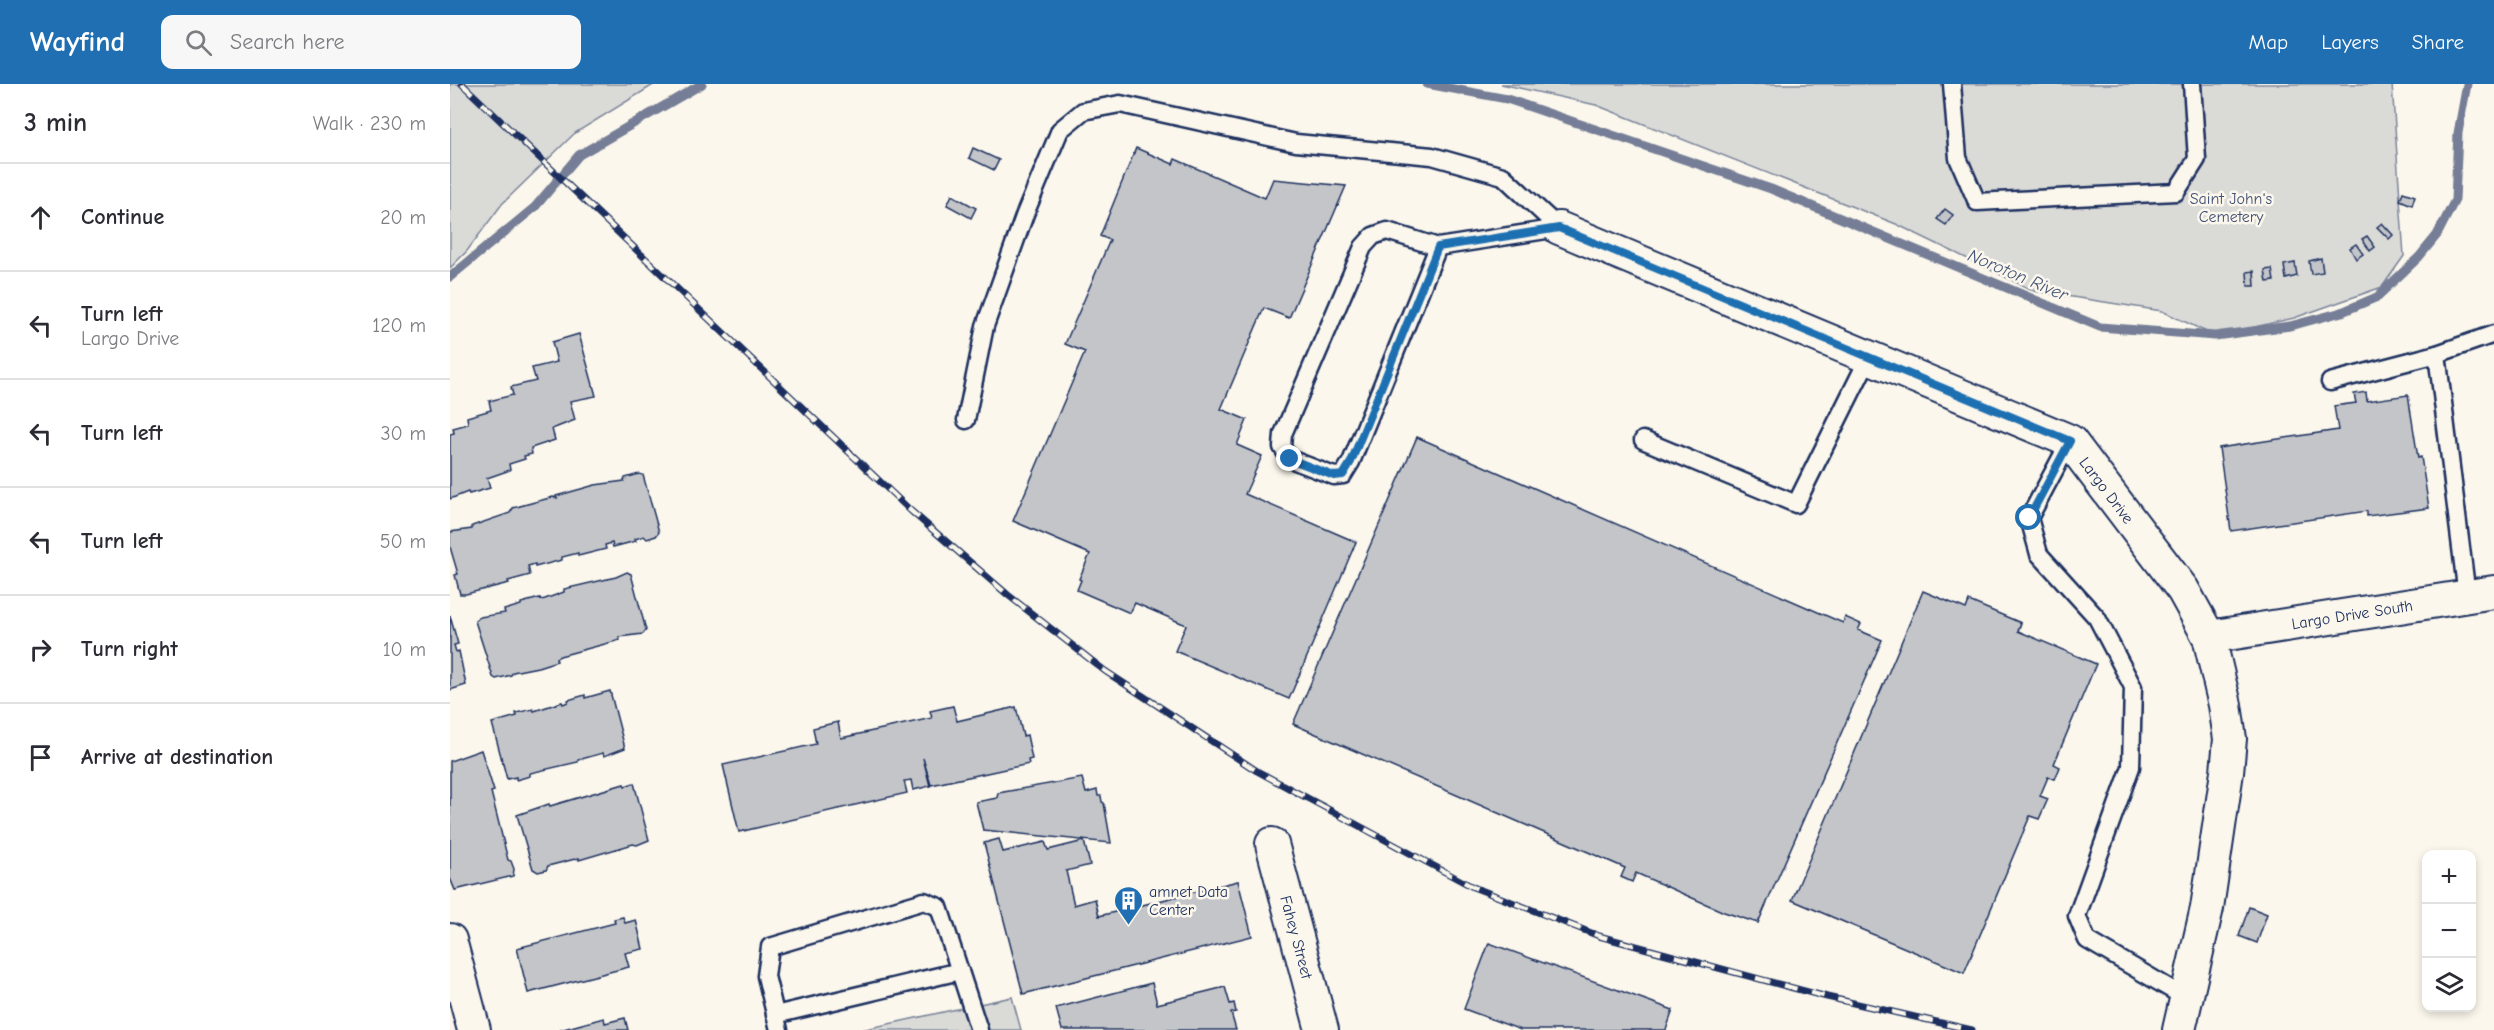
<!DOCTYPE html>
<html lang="en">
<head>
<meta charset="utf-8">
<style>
  body { margin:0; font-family:"Comic Neue",sans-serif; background:#f7f7f7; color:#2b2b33 }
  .controls { position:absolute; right:18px; bottom:18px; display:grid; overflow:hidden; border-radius:12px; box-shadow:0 3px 9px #0003 }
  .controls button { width:54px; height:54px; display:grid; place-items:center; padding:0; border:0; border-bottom:2px solid #e1e1e2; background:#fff; color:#2b2b33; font:30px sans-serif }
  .stop { position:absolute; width:18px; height:18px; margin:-14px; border:4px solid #1f6fb2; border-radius:50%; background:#fff }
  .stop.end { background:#1f6fb2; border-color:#fff; box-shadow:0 2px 6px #0008 }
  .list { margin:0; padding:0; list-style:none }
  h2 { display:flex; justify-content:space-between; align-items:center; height:78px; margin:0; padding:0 24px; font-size:26px }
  h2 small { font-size:20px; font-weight:400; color:#7c7c81 }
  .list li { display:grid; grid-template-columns:39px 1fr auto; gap:18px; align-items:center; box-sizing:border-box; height:108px; padding:0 24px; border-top:2px solid #e1e1e2 }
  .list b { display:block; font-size:22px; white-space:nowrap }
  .list p { margin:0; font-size:20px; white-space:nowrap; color:#7c7c81 }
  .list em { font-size:20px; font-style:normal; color:#7c7c81 }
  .icon { flex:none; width:33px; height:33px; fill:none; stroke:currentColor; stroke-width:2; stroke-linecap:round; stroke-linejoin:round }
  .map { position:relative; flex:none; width:2044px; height:946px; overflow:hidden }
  header { display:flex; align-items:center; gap:36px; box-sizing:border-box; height:84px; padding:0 30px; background:#1f6fb2; color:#fff }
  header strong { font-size:28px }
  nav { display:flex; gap:33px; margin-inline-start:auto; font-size:21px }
  .search { width:420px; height:54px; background:#f7f7f7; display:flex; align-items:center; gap:15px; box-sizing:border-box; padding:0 21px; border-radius:12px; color:#7c7c81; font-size:22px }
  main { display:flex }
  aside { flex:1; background:#fff }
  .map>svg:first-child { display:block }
</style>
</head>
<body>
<header>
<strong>Wayfind</strong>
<div class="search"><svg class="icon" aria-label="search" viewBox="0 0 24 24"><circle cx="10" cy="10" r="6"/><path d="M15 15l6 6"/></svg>Search here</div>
<nav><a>Map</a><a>Layers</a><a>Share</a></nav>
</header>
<main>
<aside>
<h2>3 min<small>Walk · 230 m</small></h2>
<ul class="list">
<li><svg class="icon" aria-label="ahead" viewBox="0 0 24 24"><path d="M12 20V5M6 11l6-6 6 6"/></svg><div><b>Continue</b></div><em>20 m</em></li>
<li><svg class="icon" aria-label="left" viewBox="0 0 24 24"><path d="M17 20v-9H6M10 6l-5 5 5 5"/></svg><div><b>Turn left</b><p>Largo Drive</p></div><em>120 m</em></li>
<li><svg class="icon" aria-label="left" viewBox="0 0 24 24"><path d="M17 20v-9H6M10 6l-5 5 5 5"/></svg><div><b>Turn left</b></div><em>30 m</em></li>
<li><svg class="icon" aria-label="left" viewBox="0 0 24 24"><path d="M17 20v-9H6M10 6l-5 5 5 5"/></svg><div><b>Turn left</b></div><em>50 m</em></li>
<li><svg class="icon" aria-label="right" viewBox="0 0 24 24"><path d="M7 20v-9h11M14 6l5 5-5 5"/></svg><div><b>Turn right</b></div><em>10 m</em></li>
<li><svg class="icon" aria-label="arrive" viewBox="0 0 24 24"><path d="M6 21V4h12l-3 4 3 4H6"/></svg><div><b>Arrive at destination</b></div></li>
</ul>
</aside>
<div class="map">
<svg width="2044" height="946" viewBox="0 0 2044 946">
  <rect width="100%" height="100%" fill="#fbf7ec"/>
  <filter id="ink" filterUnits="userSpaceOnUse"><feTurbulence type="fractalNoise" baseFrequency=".0167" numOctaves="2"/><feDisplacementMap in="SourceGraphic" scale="12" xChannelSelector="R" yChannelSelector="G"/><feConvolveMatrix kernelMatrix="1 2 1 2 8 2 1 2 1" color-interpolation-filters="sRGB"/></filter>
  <g filter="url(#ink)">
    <g fill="#dadad7" stroke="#7a849a" stroke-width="1.5">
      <polygon points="0,0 205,0 125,49 52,120 17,167 0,184"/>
      <polygon points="1051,0 1942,0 1954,172 1932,203 1844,234 1765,252 1712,227 1584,207 1446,140 1146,21"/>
      <polygon points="562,913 571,946 411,946"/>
    </g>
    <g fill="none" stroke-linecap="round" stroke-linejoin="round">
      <g stroke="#747e96" stroke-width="9">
        <polyline points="977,0 1057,15 1321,105 1650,243 1765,252 1840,242 1892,228 1927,213 1969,173 1987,151 2005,116 2008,49 2017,0"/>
        <polyline points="0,193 85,123 129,71 252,0"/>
      </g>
    </g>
    <g fill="#c3c5c9" stroke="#1b2f5e" stroke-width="1.5">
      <polygon points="523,64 549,76 544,86 519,74"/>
      <polygon points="686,64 723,80 725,75 815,114 823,95 896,102 839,234 814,224 771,325 797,336 787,361 812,372 795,410 906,458 839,615 725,567 736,541 685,519 680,529 627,506 631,496 629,495 640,470 563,437 635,268 615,260 660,156 650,152"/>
      <polygon points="1953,108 1965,112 1962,121 1950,116"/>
      <polygon points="502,111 526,124 521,134 497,121"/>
      <polygon points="1495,125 1503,131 1496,141 1487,135"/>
      <polygon points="1932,139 1943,151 1939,155 1927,143"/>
      <polygon points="1917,152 1925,163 1920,167 1912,155"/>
      <polygon points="1906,160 1913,170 1906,175 1900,164"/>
      <polygon points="1871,174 1873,188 1861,190 1859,177"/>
      <polygon points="1845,179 1847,192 1836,195 1834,181"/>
      <polygon points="1822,185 1824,197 1817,198 1815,186"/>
      <polygon points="1804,187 1805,202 1798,202 1797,188"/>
      <polygon points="129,250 146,312 120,317 125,336 102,345 105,356 81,364 82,370 74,372 75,375 59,380 60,386 37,394 40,404 19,410 18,408 0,415 0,350 4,349 3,344 18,340 17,333 41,326 39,317 63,311 61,303 86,297 82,284 107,278 102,258"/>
      <polygon points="1916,308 1917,317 1958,311 1968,374 1971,373 1979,424 1917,432 1917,427 1781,447 1769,364 1888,346 1884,322 1906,319 1904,310"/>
      <polygon points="967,353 1393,539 1395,533 1411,540 1408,546 1432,556 1308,839 1274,828 1186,789 1182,798 1171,793 1175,784 843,640"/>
      <polygon points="189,390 193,391 209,448 206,452 197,455 194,452 185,455 186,457 163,463 162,459 155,461 156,465 128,472 128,469 112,473 112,476 85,483 85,480 78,482 80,491 58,497 59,499 16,510 10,510 5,491 8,490 0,463 0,448 22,445 22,442 60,429 63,424 103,413 107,414 106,412 145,401 174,397 175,394"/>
      <polygon points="177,488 181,490 196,546 193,550 169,553 170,556 110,572 106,574 107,577 88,583 63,588 61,591 46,595 43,593 25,537 30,533 55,529 54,526 71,521 71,519 90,514 91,516 95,515 114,508 114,505 166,493"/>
      <polygon points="1473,507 1516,525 1519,517 1571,539 1568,547 1646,580 1604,680 1610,683 1605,695 1598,693 1590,712 1598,715 1589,735 1580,732 1514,889 1342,816"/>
      <polygon points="0,532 8,560 4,561 6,568 9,567 16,601 0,606"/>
      <polygon points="160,607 175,664 154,672 153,669 128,676 128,678 80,689 80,692 66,696 66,693 57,695 42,639 67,632 66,629 83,625 84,627 112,618 113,620 118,618 118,616 135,611 135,614"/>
      <polygon points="503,622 507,637 566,623 573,652 577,651 582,675 578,676 579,680 481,701 473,674 480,702 463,706 461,696 454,697 457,709 289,748 273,681 366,660 363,644 388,638 391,654 482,634 480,627"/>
      <polygon points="31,666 44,707 41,708 58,776 61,777 64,785 63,792 5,806 0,794 0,677"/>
      <polygon points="632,694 636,709 647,706 648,712 651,712 652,718 654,719 661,759 533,746 526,718 547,714 548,709"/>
      <polygon points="184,699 199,756 187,761 183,760 129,776 129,774 98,782 96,786 88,788 83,785 67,731 99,720 100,722 174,700 175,702"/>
      <polygon points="549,755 553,768 595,758 598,766 634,757 640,781 616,787 624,821 645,815 649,832 788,797 802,852 573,910 534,759"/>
      <polygon points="1799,823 1817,830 1807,859 1789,852"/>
      <polygon points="173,833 175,839 186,836 193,865 175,869 179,883 78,909 67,864 165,839 164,835"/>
      <polygon points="1039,859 1223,926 1216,946 1071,946 1014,925"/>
      <polygon points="702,899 707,920 775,903 780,920 784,919 786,928 781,929 786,946 612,946 606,924"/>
      <polygon points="154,934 155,939 175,934 178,946 110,946"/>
    </g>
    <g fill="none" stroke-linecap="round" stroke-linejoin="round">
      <defs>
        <g id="service">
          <polyline points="1502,0 1508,74 1527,118 1726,108 1747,75 1742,0"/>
          <polyline points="988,163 901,378 893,391 884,392 840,375 832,363 833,350 913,163 923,152 937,147 988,163 1109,144"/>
          <polyline points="1987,270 2017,512"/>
          <polyline points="1880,298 1987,270 2044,250"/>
          <polyline points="516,336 535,242 575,130 610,46 633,27 670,20 846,59 982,72 1053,92 1109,144"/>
          <polyline points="1193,356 1346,420 1419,273"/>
          <polyline points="1620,357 1579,434 1589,470 1647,534 1683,603 1681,683 1627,832 1637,856 1736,914"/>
          <polyline points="325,931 510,887"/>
          <polyline points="329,946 316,892 320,863 474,817 489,823 529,946"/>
        </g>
        <g id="minor">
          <polyline points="1109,144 1620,357 1733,506 1759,553 1775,621 1780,655 1777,688 1757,824 1729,946"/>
          <polyline points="1759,553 2044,508"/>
          <polyline points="822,760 872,946"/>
          <polyline points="0,856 24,946"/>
        </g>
      </defs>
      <use href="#service" stroke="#1b2f5e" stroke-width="21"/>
      <use href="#minor" stroke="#1b2f5e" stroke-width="36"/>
      <use href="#service" stroke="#fbf7ec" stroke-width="16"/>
      <use href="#minor" stroke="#fbf7ec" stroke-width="32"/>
      <defs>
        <polyline id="rail" points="12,0 461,427 558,511 655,587 807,687 1023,803 1149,852 1377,913 1522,946"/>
      </defs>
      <use href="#rail" stroke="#1b2f5e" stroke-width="7"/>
      <use href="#rail" stroke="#fbf7ec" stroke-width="4.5" stroke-dasharray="14" stroke-linecap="butt"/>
    </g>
  </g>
  <g fill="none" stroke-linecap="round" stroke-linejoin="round" filter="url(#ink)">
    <polyline stroke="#1f6fb2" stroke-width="8" points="840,375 884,392 893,391 901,378 988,163 1109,144 1620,357 1579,434"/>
  </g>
  <defs>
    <symbol id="building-pin" viewBox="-11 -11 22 30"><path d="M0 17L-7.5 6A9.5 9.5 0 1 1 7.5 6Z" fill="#1f6fb2" stroke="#fbf7ec"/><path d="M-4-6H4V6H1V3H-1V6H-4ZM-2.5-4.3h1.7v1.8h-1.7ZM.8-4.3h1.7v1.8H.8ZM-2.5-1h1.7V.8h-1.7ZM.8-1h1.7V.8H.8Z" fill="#fff"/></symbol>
  </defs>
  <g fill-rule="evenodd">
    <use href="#building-pin" x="662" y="800" width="33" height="45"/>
  </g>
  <g text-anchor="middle" stroke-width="5" stroke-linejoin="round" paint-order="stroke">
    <g font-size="16" fill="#415176" stroke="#fbf7ec">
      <text x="1781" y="120">Saint John's<tspan x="1781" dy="18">Cemetery</tspan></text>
    </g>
    <g font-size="16" fill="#1b2f5e" stroke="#fbf7ec">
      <text transform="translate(1657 406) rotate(53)" y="6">Largo Drive</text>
      <text transform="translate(1902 530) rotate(-9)" y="6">Largo Drive South</text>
      <text transform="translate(847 853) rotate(75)" y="6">Fahey Street</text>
    </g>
    <g font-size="16" fill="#1b2f5e" stroke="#fbf7ec" text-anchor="start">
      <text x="699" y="813">amnet Data<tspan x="699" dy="18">Center</tspan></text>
    </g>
    <g font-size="18" font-style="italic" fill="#47577a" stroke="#fbf7ec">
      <text transform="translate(1568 191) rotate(23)" y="6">Noroton River</text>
    </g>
  </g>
</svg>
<div class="controls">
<button>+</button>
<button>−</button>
<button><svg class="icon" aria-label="layers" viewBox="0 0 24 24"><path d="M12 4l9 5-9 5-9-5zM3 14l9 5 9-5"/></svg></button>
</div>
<div class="stop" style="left:1579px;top:434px"></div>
<div class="stop end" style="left:840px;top:375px"></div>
</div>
</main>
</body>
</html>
